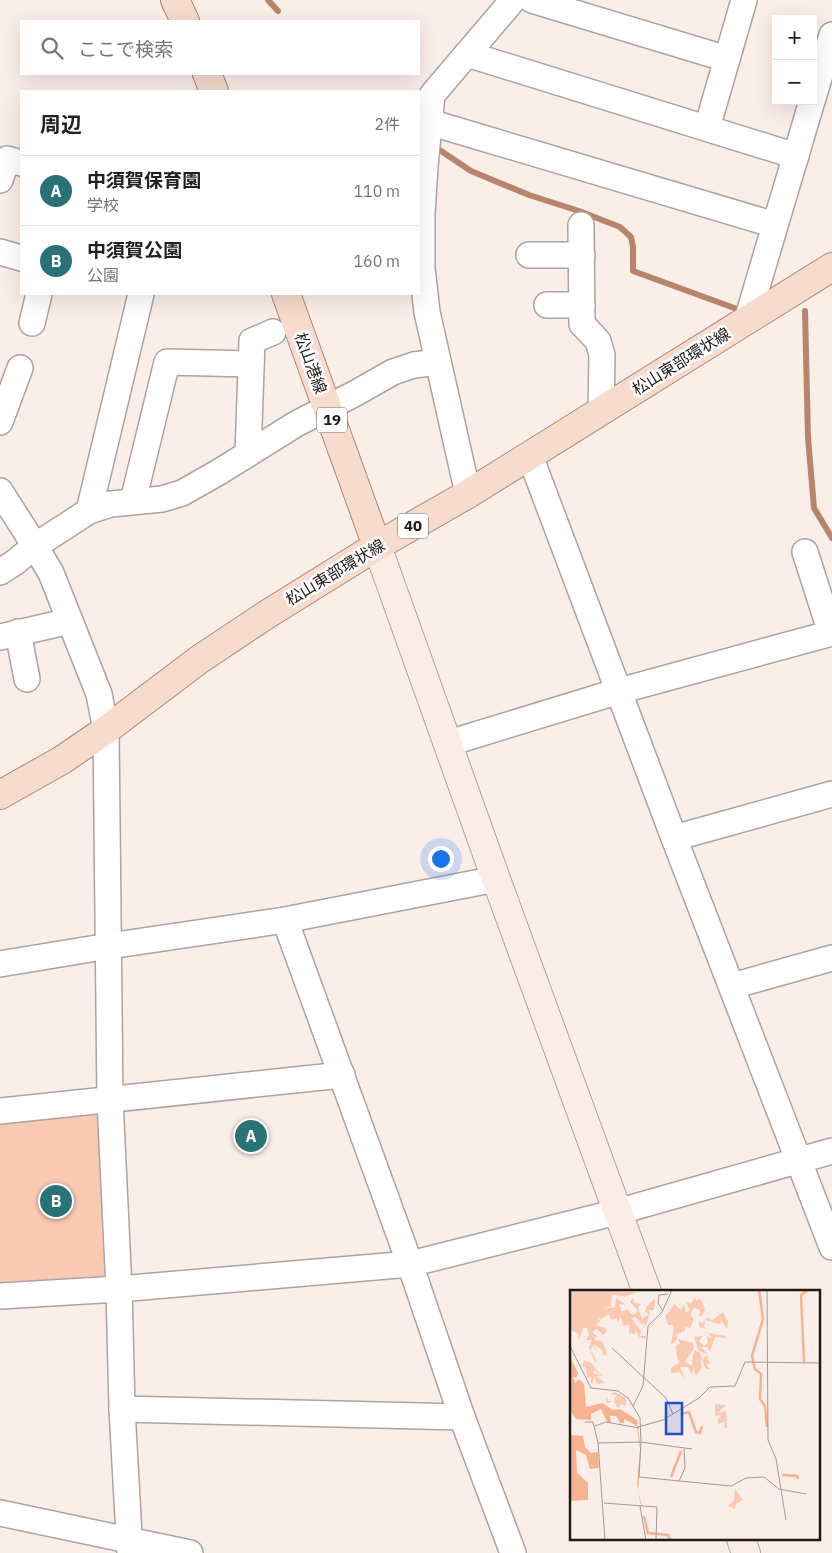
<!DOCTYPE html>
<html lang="ja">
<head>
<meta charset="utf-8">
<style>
  body { margin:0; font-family:"IBM Plex Sans","Noto Sans JP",sans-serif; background:#f2f2f2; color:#202124 }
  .controls { position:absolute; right:15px; top:15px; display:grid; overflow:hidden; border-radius:0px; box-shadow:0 5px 20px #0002 }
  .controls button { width:45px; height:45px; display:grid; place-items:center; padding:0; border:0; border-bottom:1px solid #e0e0e0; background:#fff; color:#202124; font:25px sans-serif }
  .you { position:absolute; left:440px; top:858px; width:18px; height:18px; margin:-12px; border:4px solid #fff; border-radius:50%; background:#1a73e8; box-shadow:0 0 0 8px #1a73e833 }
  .badge { display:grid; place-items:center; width:32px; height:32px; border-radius:50%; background:#287278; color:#fff; font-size:16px; font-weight:700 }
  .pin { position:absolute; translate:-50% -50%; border:2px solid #fff; box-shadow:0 1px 5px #0006 }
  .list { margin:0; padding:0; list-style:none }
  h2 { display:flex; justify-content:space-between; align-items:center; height:65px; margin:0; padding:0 20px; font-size:21px }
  h2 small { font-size:16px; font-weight:400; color:#757577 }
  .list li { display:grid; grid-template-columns:32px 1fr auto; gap:15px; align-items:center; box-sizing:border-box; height:70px; padding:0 20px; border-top:1px solid #e0e0e0 }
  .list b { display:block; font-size:19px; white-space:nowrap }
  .list p { margin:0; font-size:16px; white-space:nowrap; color:#757577 }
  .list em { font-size:16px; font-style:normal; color:#757577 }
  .icon { flex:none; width:28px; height:28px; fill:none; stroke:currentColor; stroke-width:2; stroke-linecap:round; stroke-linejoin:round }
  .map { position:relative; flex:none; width:832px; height:1553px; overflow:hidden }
  .search { position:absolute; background:#fff; box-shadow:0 5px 20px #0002; left:20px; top:20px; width:400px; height:55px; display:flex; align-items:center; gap:12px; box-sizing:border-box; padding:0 18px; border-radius:0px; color:#757577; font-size:19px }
  .panel { position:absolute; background:#fff; box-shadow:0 5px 20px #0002; left:20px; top:90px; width:400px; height:205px; border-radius:0px }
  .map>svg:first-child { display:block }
</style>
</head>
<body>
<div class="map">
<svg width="832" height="1553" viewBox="0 0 832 1553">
  <rect width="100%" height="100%" fill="#faeee9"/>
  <polygon fill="#f9c9b2" points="110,1108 113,1284 0,1289 0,1118"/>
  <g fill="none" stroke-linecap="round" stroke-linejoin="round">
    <g stroke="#b6856c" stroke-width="6">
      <polyline points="268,0 278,11"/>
      <polyline points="432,145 471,171 529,195 579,211 620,227 631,237 633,247 633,271 737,309"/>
      <polyline points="805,311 808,438 814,508 832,538"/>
    </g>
    <defs>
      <g id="street">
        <polyline points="532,0 727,59"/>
        <polyline points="467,54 796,156"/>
        <polyline points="813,98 832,35"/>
        <polyline points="429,122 775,225"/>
        <polyline points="707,128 744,0"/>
        <polyline points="0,180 7,159 21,163"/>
        <polyline points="581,225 582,324 598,341 602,355 601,412"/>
        <polyline points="0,252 21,258"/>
        <polyline points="529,255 582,255"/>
        <polyline points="547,305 582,305"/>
        <polyline points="747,320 812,101"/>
        <polyline points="32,323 39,294"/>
        <polyline points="0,422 20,368"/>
        <polyline points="248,454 252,341 273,332"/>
        <polyline points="530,456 674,838 832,1247"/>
        <polyline points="0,491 35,546 51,573 99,694 106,730 110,1100 119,1289 122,1409 130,1553"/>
        <polyline points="468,494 427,312 422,268 422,214 425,166 432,95 513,0"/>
        <polyline points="133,501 167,362 251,364"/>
        <polyline points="89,511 141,294"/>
        <polyline points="805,552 831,633"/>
        <polyline points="0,572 14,563 35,546 89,511 111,504 162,499 182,493 219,472 296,424 356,393 393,372 414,365 438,362"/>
        <polyline points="18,632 27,679"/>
        <polyline points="0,637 70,621"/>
        <polyline points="449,743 619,691 832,633"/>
        <polyline points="674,838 832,794"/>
        <polyline points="285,920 410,1264 462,1417 513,1553"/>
        <polyline points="0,964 109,946 285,920 496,879"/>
        <polyline points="732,986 832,958"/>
        <polyline points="0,1111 342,1075"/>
        <polyline points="0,1296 119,1289 410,1264 617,1212 832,1151"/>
        <polyline points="122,1409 462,1417"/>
        <polyline points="0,1513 190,1553"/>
      </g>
      <g id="secondary">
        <polyline points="377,546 496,879 647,1292"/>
        <polyline points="741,1539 746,1553"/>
      </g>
      <g id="primary">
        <polyline points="175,0 185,21"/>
        <polyline points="207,74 214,91"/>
        <polyline points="286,294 377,546"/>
        <polyline points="0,795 62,760 106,730 200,659 266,615 377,546 468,494 832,267"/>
      </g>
    </defs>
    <use href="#street" stroke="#aea39e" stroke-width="28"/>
    <use href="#secondary" stroke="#aea39e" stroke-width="30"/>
    <use href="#primary" stroke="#a78878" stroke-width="30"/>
    <use href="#street" stroke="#fff" stroke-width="25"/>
    <use href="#secondary" stroke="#fbede6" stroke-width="28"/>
    <use href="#primary" stroke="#f7dbcd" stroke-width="28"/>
  </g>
  <g text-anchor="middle" stroke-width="5" stroke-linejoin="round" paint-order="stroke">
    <g fill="#fefefe" stroke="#605e5d" stroke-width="1">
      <rect x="317" y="407.5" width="30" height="25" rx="4"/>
      <rect x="398" y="513.5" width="30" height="25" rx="4"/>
    </g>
    <g font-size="15" font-weight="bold" fill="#1d1a18">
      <text x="332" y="425">19</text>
      <text x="413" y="531">40</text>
    </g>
    <g font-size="16" fill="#1d1a18" stroke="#fefefe">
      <text transform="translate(681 361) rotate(-32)" y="6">松山東部環状線</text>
      <text transform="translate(311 363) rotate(70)" y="6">松山港線</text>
      <text transform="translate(335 572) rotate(-31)" y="6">松山東部環状線</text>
    </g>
  </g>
  <g transform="translate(570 1290)">
    <rect width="250" height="250" fill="#faeee9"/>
    <path d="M0,0L67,2L54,7L56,11L53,6L42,5L41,16L34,19L45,17L46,8L56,15L49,14L52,22L57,19L63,25L68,21L60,12L63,8L65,13L71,14L68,17L72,29L79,24L75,22L76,17L85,8L84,20H78L80,23L76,36L71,32L73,37L66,27L61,28L71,41L70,46H76L75,49L69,47L64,37L66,44L59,43V35L53,36L51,27L47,33V28L41,30L39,24L31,29L28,27L30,31L26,35L35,38L37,42L33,45L27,39L22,42L28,47H24L25,50L32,51L37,64L33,66L32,60L24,54L28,62L23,55L21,60L27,71L25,72L19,57L22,50H15L11,56L19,45L17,38H13L9,50L8,44L0,39ZM125,7L126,11L130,8L135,19L133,25L129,27L130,20L124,18L120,24L124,30L120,38L115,37V41L107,44V49L101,55L104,35H98L95,26L100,21L96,12L100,20L104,14L111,20L114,14L116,23L120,20L116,12L121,13ZM153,22L158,32L157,39L152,31L150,34L135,30L134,37L138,39L129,37V31L132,33L138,27L141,31ZM138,43L155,46L157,48L145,47L140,62L137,57H131L138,64L129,61L133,70L135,66L141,68H137L140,73L136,74L140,79H136L133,73L136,71L133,72L130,68L132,77L126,86L123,76L122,85L118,77H110L115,88L109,82L101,83V78L110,72L107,68L106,56L110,53L108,49L123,53L124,58L115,72L122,76L123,64L125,60L127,62H129L124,47L133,46L129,51L134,56L138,53L137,46L142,48ZM14,70L21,73L29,83L35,85L39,91L35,85L29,84L25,80L23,83L33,86H26L35,93L27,94L24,85L23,94L20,92L22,86L18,89L15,77H12ZM45,102L56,108V116L51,114L48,118L43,111L38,113L35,110L37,107L38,111H44L45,106L47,111L46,105L40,104ZM145,114L156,115L148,123L156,121L157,138L154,137L155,131L149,134L147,130L152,125L145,126ZM165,199L173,210L166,214L165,219L158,216L164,210Z" fill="#f9c9b2"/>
    <path d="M0,67L8,83L6,88L3,87L5,93L9,89L14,94L16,117L32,113L43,120L50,119L67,130L71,160L68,201L72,216L70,212L67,194L70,160L67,136L54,129V133H50L46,126H40L41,132H37L31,119L21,124V130L6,129L0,120ZM0,142L1,145L13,146L15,157L21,163L28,162L29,178L20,179L16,165L6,160L7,183L18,193V210L1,211L0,214Z" fill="#f7b390"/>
    <path fill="none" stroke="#f7b390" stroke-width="2.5" d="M189,0L193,29L182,66L185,79L191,84L190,109L195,116L197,137M234,72L231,5L238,0M0,106L13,129M112,121V124L119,122L126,142L130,143L132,136M212,185L227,186L228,189M101,187L111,161M74,226L78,243L98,245L100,250"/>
    <path fill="none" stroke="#a29995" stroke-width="1" d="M197,0L198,150L206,169L216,230M93,21L88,13L89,5L98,4M0,56L21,98L48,101L58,108L70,128L71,152L122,159M42,58L96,108L103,124M63,116L73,96L78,36L92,22L102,0M15,132H23L28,153L71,152L69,187L161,196L176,188L194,187L209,199L236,204M25,136L36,132L69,138M68,137L93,130L129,108L140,97L165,96L175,72L250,73M28,153L35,250M109,191L115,178L114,159M34,213L87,217L86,250M70,216L76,250"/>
    <path fill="#1d4ed8" fill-opacity="0.15" stroke="#1d4ed8" stroke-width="2.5" d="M96,113H112V144H96Z"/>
    <rect width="250" height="250" fill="none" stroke="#1d1a18" stroke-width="2.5"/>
  </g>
</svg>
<div class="controls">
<button>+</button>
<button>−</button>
</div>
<div class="you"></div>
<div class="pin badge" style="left:251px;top:1136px">A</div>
<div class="pin badge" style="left:56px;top:1201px">B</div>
<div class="search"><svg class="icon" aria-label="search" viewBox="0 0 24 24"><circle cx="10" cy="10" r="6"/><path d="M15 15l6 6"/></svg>ここで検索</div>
<section class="panel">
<h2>周辺<small>2件</small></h2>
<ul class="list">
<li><span class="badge">A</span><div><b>中須賀保育園</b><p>学校</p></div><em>110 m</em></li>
<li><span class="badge">B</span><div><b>中須賀公園</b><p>公園</p></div><em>160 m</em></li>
</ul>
</section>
</div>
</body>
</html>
